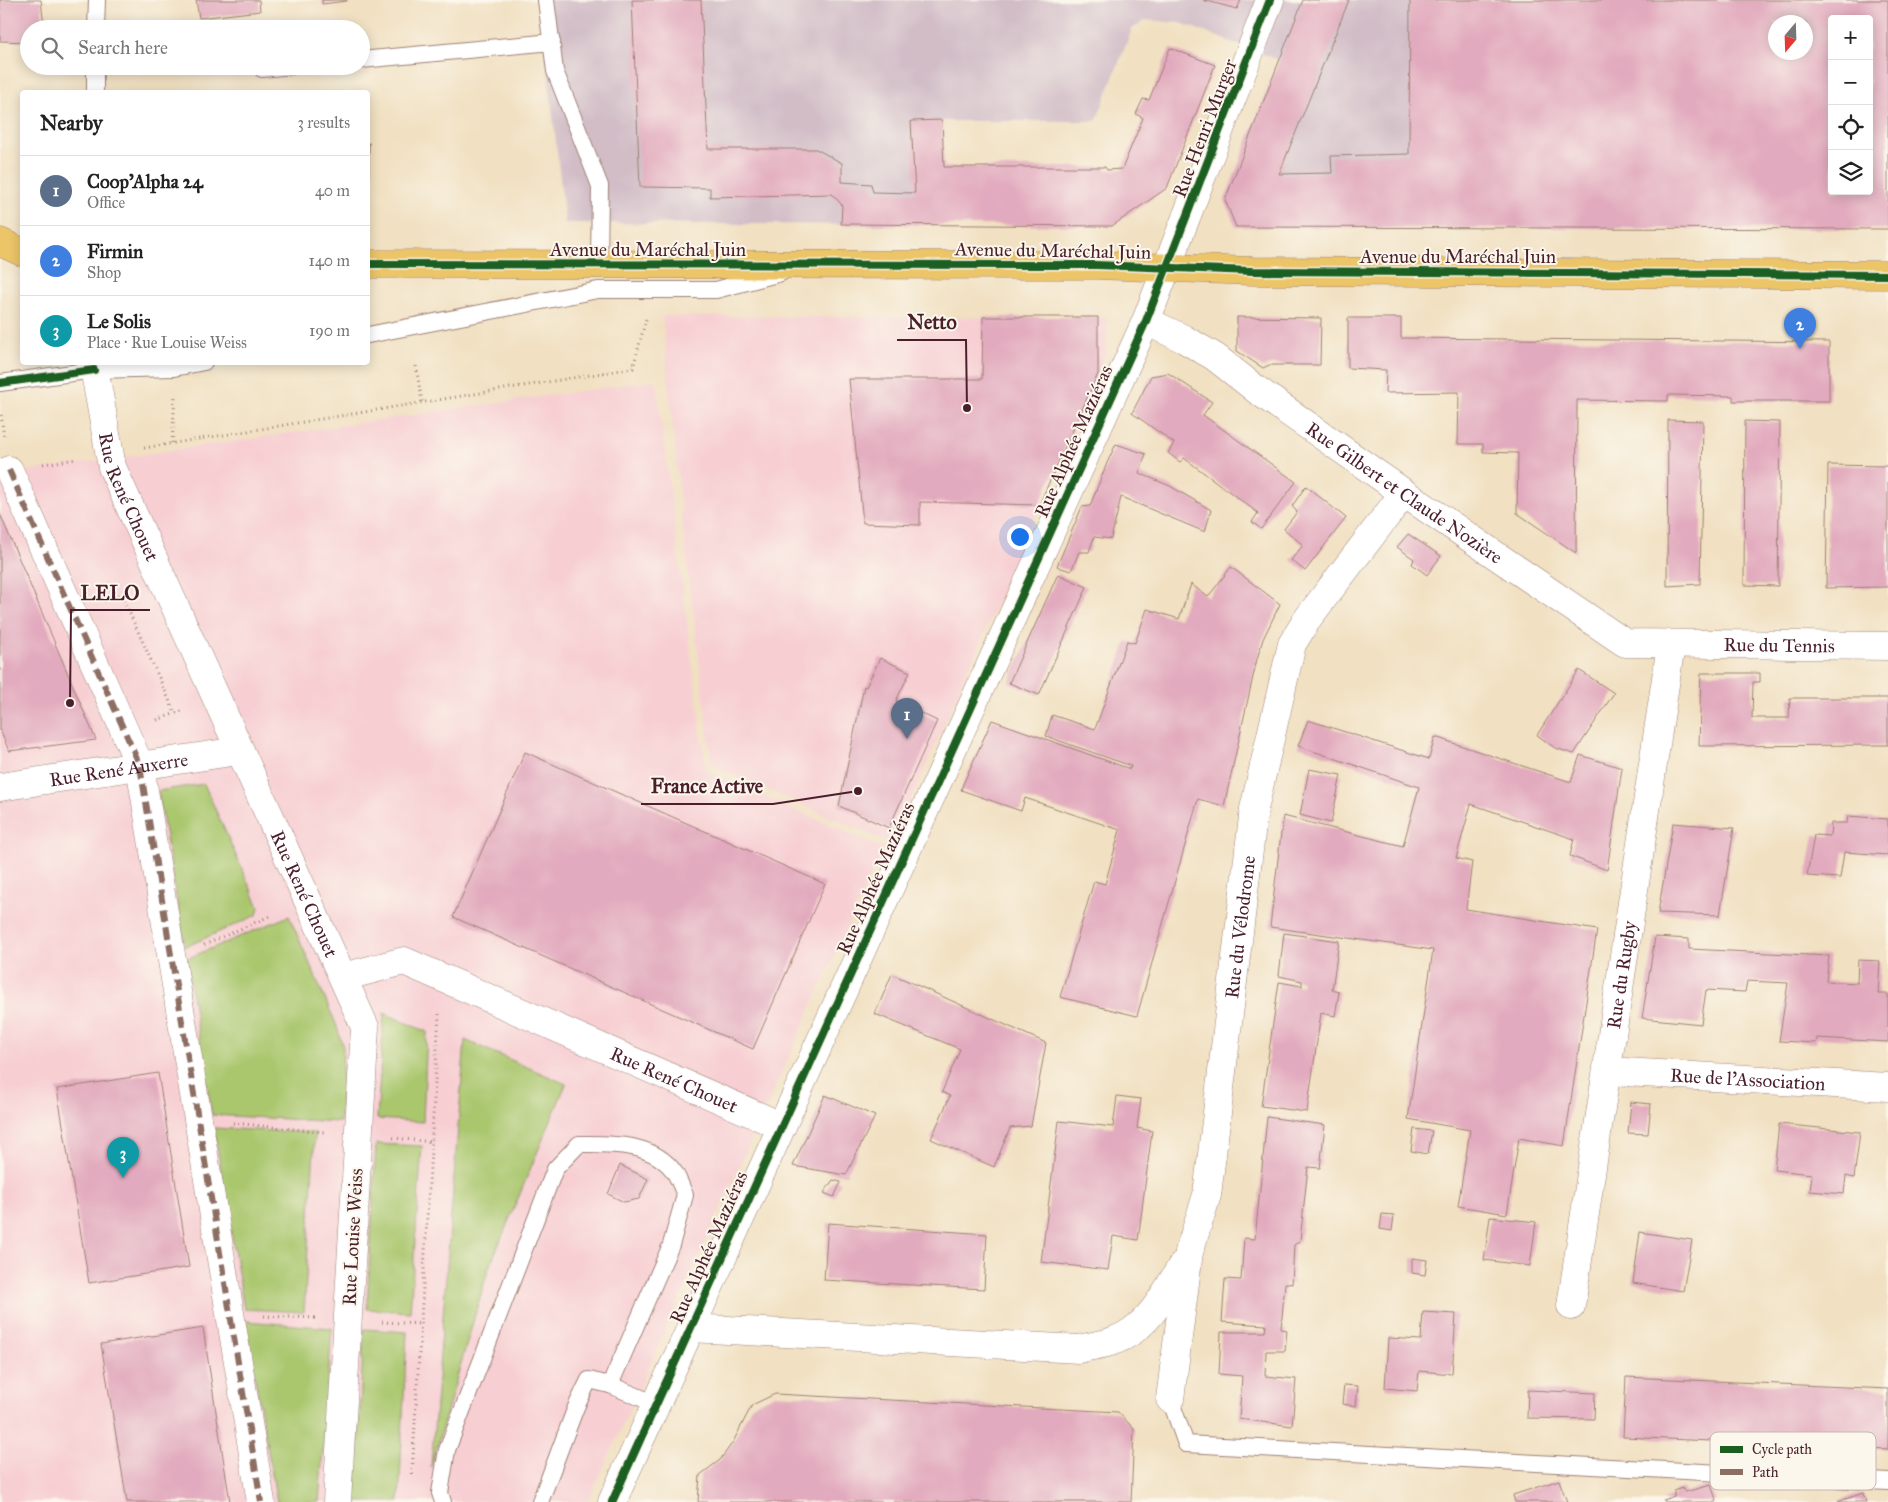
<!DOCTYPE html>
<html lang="en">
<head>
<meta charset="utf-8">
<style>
  body { margin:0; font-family:"IM FELL Great Primer",serif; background:#f2f2f2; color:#222 }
  .controls { position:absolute; right:15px; top:15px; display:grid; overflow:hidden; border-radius:5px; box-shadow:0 2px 12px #0003 }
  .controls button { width:45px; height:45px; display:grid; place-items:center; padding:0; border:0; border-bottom:1px solid #e0e0e0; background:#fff; color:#222; font:25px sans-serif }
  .compass { position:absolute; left:1768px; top:15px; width:45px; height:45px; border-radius:50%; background:#fff; box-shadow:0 2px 12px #0003; rotate:199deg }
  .you { position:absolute; left:1019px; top:536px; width:18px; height:18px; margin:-12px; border:4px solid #fff; border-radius:50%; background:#1a73e8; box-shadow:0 0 0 8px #1a73e833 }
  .badge { display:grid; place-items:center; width:32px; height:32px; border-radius:50%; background:#1a73e8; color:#fff; font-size:16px; font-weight:700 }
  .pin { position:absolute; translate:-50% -41px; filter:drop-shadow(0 1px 2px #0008) }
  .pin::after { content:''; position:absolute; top:26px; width:18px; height:15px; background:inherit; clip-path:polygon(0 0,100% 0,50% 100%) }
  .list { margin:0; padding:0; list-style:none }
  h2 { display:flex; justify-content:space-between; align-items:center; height:65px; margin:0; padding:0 20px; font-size:21px }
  h2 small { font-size:16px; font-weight:400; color:#767676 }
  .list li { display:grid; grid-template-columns:32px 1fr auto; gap:15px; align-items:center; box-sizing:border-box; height:70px; padding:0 20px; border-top:1px solid #e0e0e0 }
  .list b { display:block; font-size:19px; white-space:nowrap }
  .list p { margin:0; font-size:16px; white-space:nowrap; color:#767676 }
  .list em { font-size:16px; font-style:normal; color:#767676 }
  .icon { flex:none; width:28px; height:28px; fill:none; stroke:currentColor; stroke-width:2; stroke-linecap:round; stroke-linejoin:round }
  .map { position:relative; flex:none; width:1888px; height:1502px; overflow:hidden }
  .search { position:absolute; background:#fff; box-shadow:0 2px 12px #0003; left:20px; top:20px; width:350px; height:55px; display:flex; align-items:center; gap:12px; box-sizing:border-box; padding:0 18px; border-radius:28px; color:#767676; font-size:19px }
  .panel { position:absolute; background:#fff; box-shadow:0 2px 12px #0003; left:20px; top:90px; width:350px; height:275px; border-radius:5px }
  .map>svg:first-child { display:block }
</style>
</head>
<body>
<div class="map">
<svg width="1888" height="1502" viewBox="0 0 1888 1502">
  <rect width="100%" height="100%" fill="#fbf7ec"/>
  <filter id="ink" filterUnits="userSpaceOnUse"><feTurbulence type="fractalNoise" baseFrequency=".02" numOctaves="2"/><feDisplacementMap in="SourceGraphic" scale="10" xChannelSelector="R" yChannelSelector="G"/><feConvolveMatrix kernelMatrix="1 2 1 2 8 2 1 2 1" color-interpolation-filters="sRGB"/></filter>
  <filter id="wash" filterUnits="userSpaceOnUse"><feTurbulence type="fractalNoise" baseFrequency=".0096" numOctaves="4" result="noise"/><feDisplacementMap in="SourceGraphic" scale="20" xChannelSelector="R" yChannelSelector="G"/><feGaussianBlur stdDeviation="1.12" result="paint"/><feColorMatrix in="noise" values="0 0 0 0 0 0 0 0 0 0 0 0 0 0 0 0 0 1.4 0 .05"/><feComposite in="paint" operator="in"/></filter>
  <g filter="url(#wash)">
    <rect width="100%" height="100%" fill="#f1e0c1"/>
    <g fill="#f7cfd3">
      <polygon points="662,316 1108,318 1105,356 892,844 712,765 684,538"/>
      <polygon points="656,380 706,771 883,848 588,1502 0,1502 0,475"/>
    </g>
    <path fill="#d2bdc7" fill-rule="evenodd" d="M540,0H1888V229L1236,227L1225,200L1279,60L1181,23L1146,20L1132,29L1096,121H911L917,225L565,223ZM1832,19H1869V191H1832ZM1776,22H1806V52H1776Z"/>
    <g fill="#aac76e" stroke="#7a734c">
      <polygon points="204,784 259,907 257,915 185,947 158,791"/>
      <polygon points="289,916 336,1024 343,1047 340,1122 212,1115 186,959"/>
      <polygon points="384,1013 427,1032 423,1122 377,1119"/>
      <polygon points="465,1040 566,1084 488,1270 431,1467"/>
      <polygon points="214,1128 315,1133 304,1312 244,1309"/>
      <polygon points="376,1144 422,1146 410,1312 367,1309"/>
      <polygon points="245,1321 332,1328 319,1502 277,1502"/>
      <polygon points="364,1329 407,1332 399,1502 355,1502"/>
    </g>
    <g id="blocks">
      <g fill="#e2aabe" fill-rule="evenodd">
        <polygon points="0,0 41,0 43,18 62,29 29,29 29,42 0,41"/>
        <polygon points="196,0 259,0 260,11 199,18"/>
        <polygon points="322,0 347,0 347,1 322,4"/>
        <polygon points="632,0 701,0 708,149 816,149 842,163 842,182 871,184 873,192 915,193 911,121 942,120 944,167 1105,167 1107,170 1122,169 1143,118 1136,114 1143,99 1149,100 1170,48 1215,65 1167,188 1112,226 841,224 842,205 832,194 710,197 710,188 640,187"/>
        <polygon points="1203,0 1241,0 1237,9"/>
        <path d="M1303,0H1349L1279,174L1332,173L1331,156L1409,154L1410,0H1888V229L1236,227L1225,200ZM1832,19H1869V191H1832ZM1776,22H1806V52H1776Z"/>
        <rect x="368" y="143" width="1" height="35"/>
        <polygon points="983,317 1098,317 1098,374 1039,505 920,502 920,525 863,523 849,379 982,379"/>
        <polygon points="1237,317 1321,318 1320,365 1269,365 1263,368 1237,351"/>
        <polygon points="1348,318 1401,318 1401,338 1829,342 1829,401 1733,401 1733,396 1668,395 1668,401 1577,400 1576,553 1517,513 1518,453 1483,452 1483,444 1458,444 1459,392 1385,393 1386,370 1348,368"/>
        <polygon points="1168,373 1212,402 1203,415 1296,482 1261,529 1252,522 1258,513 1184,458 1180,462 1168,453 1174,443 1132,413 1151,376"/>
        <polygon points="1668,420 1703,421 1700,584 1667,586"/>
        <polygon points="1745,421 1780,422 1778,586 1744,585"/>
        <polygon points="1116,444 1146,454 1139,473 1170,486 1211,510 1205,532 1121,497 1111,539 1094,537 1089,552 1079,552 1071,571 1061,568 1057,566 1082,507 1090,506 1107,463"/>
        <polygon points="1828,465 1888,466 1888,587 1826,588"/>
        <polygon points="1306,486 1346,518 1305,571 1291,560 1303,545 1284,529 1297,512 1292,506"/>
        <polygon points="0,514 96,740 9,751 0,730"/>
        <polygon points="1408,534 1441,556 1427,575 1412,564 1414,559 1397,547"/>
        <polygon points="1231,567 1280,604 1263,639 1257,659 1224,806 1198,799 1137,1016 1060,997 1094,881 1105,884 1120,830 1025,798 1021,811 961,790 963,784 992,720 1130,769 1131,766 1046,736 1052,715 1095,729 1127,641 1135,643 1147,609 1179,619 1191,584 1208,597"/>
        <polygon points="1058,574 1087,587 1039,695 1009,683"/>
        <polygon points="880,658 910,672 896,701 937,721 889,828 839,806 864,686 866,687"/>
        <polygon points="1579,670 1614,693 1574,754 1555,748 1537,735"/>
        <polygon points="1701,673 1760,673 1760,682 1753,682 1752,718 1789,718 1790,698 1888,698 1888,745 1699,746"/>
        <polygon points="1308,720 1429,759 1435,737 1571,782 1580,755 1622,768 1607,870 1570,856 1574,839 1471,804 1456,858 1472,862 1466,909 1597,930 1564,1146 1519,1138 1507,1214 1458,1206 1470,1130 1408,1119 1433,950 1270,927 1283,816 1403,846 1419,787 1298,746"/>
        <polygon points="525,752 825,884 753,1049 453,917"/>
        <polygon points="1309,769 1341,775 1331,823 1300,815"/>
        <polygon points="1848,816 1888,819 1888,855 1844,852 1840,878 1807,876 1814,835 1830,836 1831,823 1847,823"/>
        <polygon points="1673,823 1734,828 1720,915 1658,913"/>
        <polygon points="1284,933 1339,941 1332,990 1339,992 1335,1016 1321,1013 1307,1112 1261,1106 1279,982 1302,986 1302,981 1279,976"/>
        <polygon points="1655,937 1689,939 1689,949 1829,956 1826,981 1857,983 1858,960 1880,961 1878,994 1888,994 1888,1042 1817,1038 1816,1043 1779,1041 1788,983 1747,981 1745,992 1706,990 1701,1024 1642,1018"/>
        <polygon points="892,974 1046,1043 1031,1126 1010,1128 994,1167 931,1139 950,1096 942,1092 960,1049 875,1014"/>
        <polygon points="158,1073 189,1267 89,1283 57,1089"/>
        <polygon points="825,1095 875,1116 846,1175 793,1166"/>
        <polygon points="1117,1096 1141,1099 1137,1128 1152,1131 1138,1240 1113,1236 1108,1270 1041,1262 1059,1121 1113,1127"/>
        <polygon points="1631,1102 1651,1104 1648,1134 1628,1133"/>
        <polygon points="1267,1117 1325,1125 1320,1168 1308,1167 1300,1241 1294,1245 1292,1284 1285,1283 1281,1329 1287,1330 1285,1351 1266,1351 1265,1376 1296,1379 1292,1426 1239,1419 1242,1376 1219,1374 1221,1332 1265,1332 1266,1325 1222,1322 1225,1279 1241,1280 1244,1238 1255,1239"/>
        <polygon points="1779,1124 1860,1132 1854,1178 1846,1176 1844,1194 1810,1191 1812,1174 1774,1170"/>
        <polygon points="1414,1129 1432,1131 1428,1154 1411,1151"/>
        <polygon points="620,1165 648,1179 639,1199 624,1202 608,1194"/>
        <polygon points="833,1180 841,1182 834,1197 824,1193"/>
        <polygon points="1382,1214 1394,1215 1392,1231 1380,1229"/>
        <polygon points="1490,1217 1536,1222 1530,1266 1484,1260"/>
        <polygon points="828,1223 987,1234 984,1289 824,1280"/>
        <polygon points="1640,1232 1692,1240 1683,1291 1633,1283"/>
        <polygon points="1412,1258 1427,1260 1425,1275 1412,1273"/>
        <polygon points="1423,1312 1456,1314 1452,1374 1419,1371 1417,1391 1385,1388 1388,1338 1421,1340"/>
        <polygon points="203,1328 230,1502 127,1502 101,1344"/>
        <polygon points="1626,1377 1888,1389 1888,1449 1623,1437"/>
        <polygon points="1344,1385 1358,1386 1356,1406 1342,1404"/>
        <polygon points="1528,1390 1595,1393 1594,1419 1527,1418"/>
        <polygon points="775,1394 1118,1412 1134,1429 1131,1502 698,1502 700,1475 720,1460 733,1442 752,1405"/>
        <polygon points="1559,1480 1567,1502 1515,1502 1513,1495"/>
        <polygon points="1711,1485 1717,1502 1664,1502 1663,1500 1674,1496 1674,1491 1683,1488 1685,1492"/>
        <polygon points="1863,1493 1866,1502 1837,1502"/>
      </g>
    </g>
  </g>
  <g filter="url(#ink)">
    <use href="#blocks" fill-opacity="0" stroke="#9e8076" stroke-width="1"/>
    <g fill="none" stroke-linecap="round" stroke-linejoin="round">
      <defs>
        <g id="lane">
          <polyline points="546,0 555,71 600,186 599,265"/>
          <polyline points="96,29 97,0"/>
          <polyline points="361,60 552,42"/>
          <polyline points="262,69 292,66"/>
          <polyline points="95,92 95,66"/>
          <polyline points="368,335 598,290 716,290 781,273"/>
          <polyline points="0,383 94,370 174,368 204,362"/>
          <polyline points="1170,1399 1186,1444 1888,1482"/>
          <path d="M443,1502L440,1493L447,1450L555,1169L579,1144C612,1144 654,1142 675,1173C679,1180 682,1188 685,1195L671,1245L610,1385"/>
          <polyline points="540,1502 576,1407 589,1380 610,1385 656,1404"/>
        </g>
        <g id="street">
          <path id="s1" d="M1146,321L1184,339L1215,357L1257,390L1404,493L1625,643L1888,646"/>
          <path id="s2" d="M93,362L112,467L365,1027L337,1502"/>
          <polyline points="9,470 140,766 261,1502"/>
          <path id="s3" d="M0,787L238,751"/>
          <path id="s4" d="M343,977L404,961L781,1126"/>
          <path id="s5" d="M1607,1071L1888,1087"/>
          <path id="s6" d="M1571,1306L1671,645"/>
          <path d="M690,1328L1079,1349C1090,1346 1103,1345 1113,1341C1148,1329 1165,1294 1182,1265"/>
          <path id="s7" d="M1170,1399L1189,1252L1207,1195L1254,809L1292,644L1308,618L1404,493"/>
          <polyline points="612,1502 1146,321 1270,0"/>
        </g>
        <g id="primary">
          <polyline points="0,242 22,252"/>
          <polyline points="368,264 1096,265 1252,271 1888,275"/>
        </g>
      </defs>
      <use href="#lane" stroke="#9e8076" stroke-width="18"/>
      <use href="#street" stroke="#9e8076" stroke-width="29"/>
      <use href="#primary" stroke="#9e8076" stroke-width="29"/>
      <g stroke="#9e8076" stroke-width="3" stroke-dasharray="1 4" stroke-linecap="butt">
        <polyline points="416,366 422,402"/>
        <polyline points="1,415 4,437"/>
        <polyline points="172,443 175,397"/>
        <polyline points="144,448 633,368 646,319"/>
        <polyline points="43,464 77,459"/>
        <polyline points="104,601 121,594 175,713"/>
        <polyline points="157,720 184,710"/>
        <polyline points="204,945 272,915"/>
        <polyline points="233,1123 324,1132"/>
        <polyline points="393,1138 433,1142"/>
        <polyline points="264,1316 315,1318"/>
        <polyline points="382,1322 421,1324"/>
        <polyline points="412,1474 439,1014"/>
      </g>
      <use href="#lane" stroke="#fff" stroke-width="16"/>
      <use href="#street" stroke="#fff" stroke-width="28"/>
      <use href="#primary" stroke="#ecc569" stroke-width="28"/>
      <polyline stroke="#8d6e63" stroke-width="6" stroke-dasharray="12 6" stroke-linecap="butt" points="9,470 140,766 261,1502"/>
      <defs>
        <g id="cycleway">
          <polyline points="368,264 1096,265 1252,271 1888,275"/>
          <polyline points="0,383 94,370"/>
          <polyline points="612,1502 1146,321 1270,0"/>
        </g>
      </defs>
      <use href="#cycleway" stroke="#fbf7ec" stroke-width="11"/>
      <use href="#cycleway" stroke="#1b5e20" stroke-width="8"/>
    </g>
  </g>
  <g text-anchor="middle" stroke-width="4" stroke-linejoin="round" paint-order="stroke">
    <g font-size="19" fill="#4a1f2b" stroke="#fbf7ec">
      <text transform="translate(1204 128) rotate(-69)" y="7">Rue Henri Murger</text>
      <text x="648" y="256">Avenue du Maréchal Juin</text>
      <text transform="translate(1053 250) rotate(1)" y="7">Avenue du Maréchal Juin</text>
      <text x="1458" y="263">Avenue du Maréchal Juin</text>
      <text transform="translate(1073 441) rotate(-66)" y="7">Rue Alphée Maziéras</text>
      <text dy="7" stroke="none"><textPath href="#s1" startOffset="311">Rue Gilbert et Claude Nozière</textPath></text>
      <text dy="7" stroke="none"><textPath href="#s2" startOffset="140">Rue René Chouet</textPath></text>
      <text dy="7" stroke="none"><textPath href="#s1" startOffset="732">Rue du Tennis</textPath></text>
      <text dy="7" stroke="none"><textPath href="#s3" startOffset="120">Rue René Auxerre</textPath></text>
      <text transform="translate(875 878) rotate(-66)" y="7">Rue Alphée Maziéras</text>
      <text dy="7" stroke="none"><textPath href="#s2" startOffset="575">Rue René Chouet</textPath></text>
      <text dy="7" stroke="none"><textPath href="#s7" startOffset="478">Rue du Vélodrome</textPath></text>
      <text dy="7" stroke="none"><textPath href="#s6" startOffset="335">Rue du Rugby</textPath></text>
      <text dy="7" stroke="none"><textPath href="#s4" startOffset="358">Rue René Chouet</textPath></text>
      <text dy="7" stroke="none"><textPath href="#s5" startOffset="141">Rue de l'Association</textPath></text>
      <text transform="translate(352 1237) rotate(-87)" y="7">Rue Louise Weiss</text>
      <text transform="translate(708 1247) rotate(-66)" y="7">Rue Alphée Maziéras</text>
    </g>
  </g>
  <rect x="1710" y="1432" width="166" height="58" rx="8" fill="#fbf7ec" stroke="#c6b6b2" stroke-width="1"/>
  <rect x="1720" y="1446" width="23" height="7" fill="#1b5e20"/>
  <rect x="1720" y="1469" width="23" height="6" fill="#8d6e63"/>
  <g font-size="14" fill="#4a1f2b">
    <text x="1752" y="1454">Cycle path</text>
    <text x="1752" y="1477">Path</text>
  </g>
  <path fill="none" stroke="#4a1f2b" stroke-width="2" d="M967 408L966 340H897M70 703L71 610H150M858 791L773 804H641"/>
  <g fill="#4a1f2b" stroke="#fbf7ec" stroke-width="2">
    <circle cx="967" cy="408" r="5"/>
    <circle cx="70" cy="703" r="5"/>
    <circle cx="858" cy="791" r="5"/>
  </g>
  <g font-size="20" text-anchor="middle" font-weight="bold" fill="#4a1f2b" stroke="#fbf7ec" stroke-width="4" stroke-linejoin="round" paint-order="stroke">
    <text x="932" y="329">Netto</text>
    <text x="110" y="600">LELO</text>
    <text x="707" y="793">France Active</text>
  </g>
</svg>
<div class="controls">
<button>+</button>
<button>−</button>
<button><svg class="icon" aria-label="locate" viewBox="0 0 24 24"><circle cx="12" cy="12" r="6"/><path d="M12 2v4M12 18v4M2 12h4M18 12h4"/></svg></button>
<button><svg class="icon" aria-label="layers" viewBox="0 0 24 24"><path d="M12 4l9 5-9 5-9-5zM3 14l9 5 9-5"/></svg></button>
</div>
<svg class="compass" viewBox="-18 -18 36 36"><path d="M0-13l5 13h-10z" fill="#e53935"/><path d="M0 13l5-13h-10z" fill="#767676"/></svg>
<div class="you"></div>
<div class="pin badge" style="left:907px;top:739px;background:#5c6f8a">1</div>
<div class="pin badge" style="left:1800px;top:349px;background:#3f7fe0">2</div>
<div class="pin badge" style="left:123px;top:1178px;background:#0f9aa8">3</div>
<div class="search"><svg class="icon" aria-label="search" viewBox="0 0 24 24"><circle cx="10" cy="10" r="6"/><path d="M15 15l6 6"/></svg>Search here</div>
<section class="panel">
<h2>Nearby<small>3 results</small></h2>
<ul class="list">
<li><span class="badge" style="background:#5c6f8a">1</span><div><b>Coop'Alpha 24</b><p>Office</p></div><em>40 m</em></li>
<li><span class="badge" style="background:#3f7fe0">2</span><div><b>Firmin</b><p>Shop</p></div><em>140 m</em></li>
<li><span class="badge" style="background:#0f9aa8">3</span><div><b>Le Solis</b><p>Place · Rue Louise Weiss</p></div><em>190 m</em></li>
</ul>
</section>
</div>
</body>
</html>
